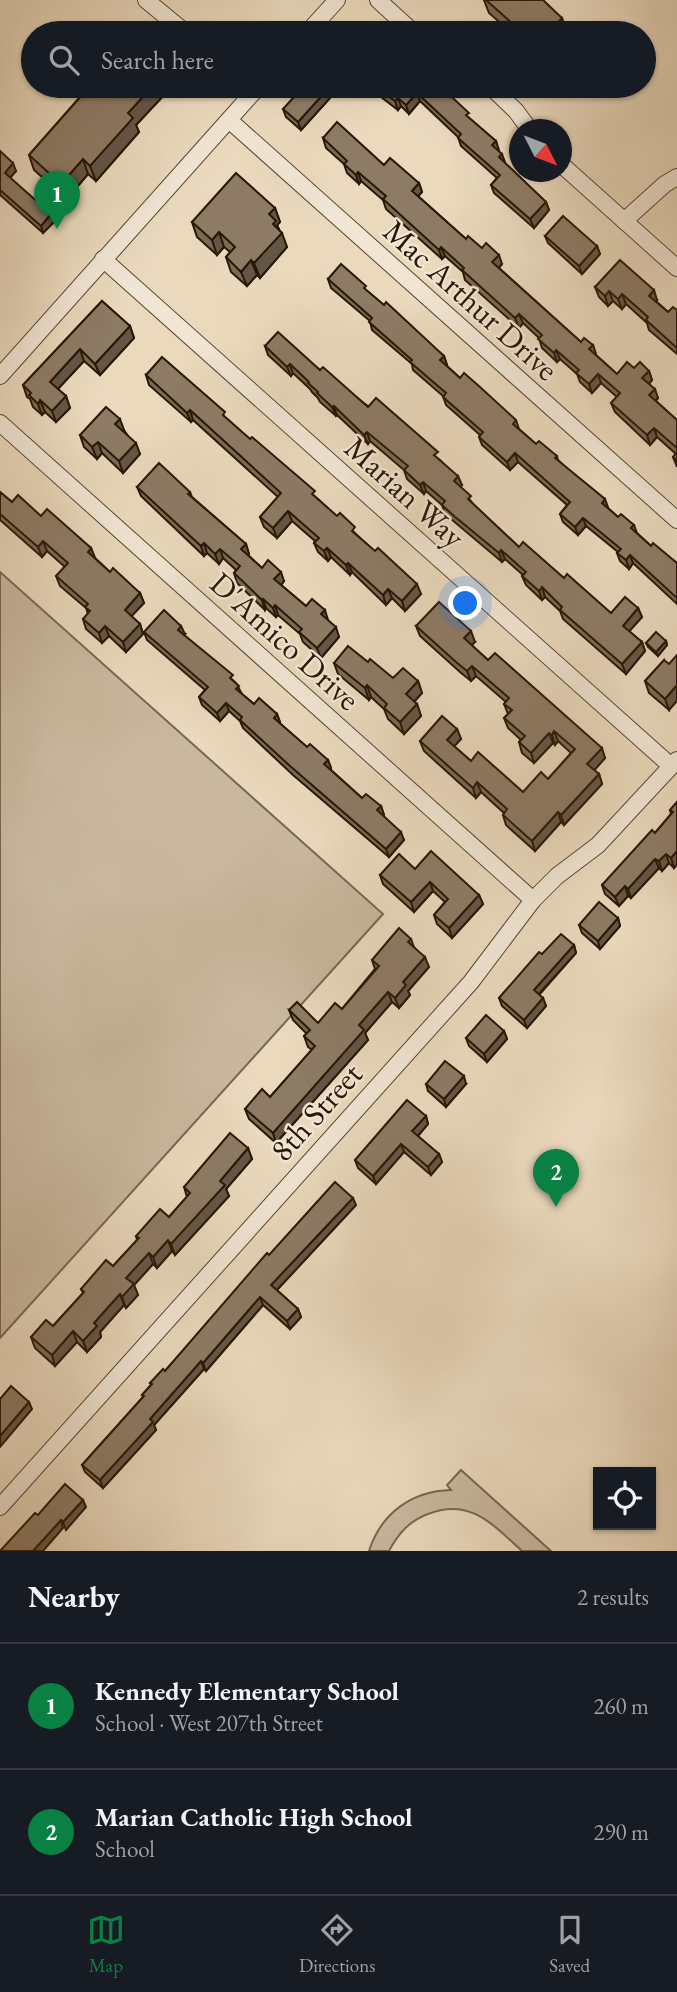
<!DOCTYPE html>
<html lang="en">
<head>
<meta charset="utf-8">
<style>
  body { margin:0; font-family:"EB Garamond",serif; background:#20242c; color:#f1f3f6 }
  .controls { position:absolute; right:21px; bottom:21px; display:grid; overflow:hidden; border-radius:0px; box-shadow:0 2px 5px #0004 }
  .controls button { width:63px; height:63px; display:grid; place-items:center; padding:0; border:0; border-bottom:2px solid #363941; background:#171b24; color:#f1f3f6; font:35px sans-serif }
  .compass { position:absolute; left:509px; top:119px; width:63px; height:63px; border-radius:50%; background:#171b24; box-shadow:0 2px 5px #0004; rotate:132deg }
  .you { position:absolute; left:466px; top:604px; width:24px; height:24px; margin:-18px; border:5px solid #fff; border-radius:50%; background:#1a73e8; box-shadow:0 0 0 10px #1a73e833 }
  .badge { display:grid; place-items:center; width:46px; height:46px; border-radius:50%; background:#0b8043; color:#fff; font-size:23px; font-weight:700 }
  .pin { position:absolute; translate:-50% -58px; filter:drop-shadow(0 2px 4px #0008) }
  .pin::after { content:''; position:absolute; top:37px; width:24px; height:21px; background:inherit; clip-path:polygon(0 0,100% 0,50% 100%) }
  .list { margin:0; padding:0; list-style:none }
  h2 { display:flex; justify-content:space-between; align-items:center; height:91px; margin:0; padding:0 28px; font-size:30px }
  h2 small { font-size:23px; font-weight:400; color:#9ea1a6 }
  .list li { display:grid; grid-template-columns:46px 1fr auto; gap:21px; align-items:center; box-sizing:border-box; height:126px; padding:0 28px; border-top:2px solid #363941 }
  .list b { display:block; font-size:26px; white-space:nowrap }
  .list p { margin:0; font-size:23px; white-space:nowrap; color:#9ea1a6 }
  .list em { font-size:23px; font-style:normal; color:#9ea1a6 }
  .icon { flex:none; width:38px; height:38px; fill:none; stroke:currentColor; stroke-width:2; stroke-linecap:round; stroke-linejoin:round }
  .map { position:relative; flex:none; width:677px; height:1551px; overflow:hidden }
  .search { position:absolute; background:#171b24; box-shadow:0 2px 5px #0004; left:21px; right:21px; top:21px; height:77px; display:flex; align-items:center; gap:18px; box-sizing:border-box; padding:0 24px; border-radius:38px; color:#9ea1a6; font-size:26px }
  .sheet { height:343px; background:#171b24 }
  nav { display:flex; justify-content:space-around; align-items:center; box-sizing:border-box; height:98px; border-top:2px solid #363941; background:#171b24; font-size:19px; color:#9ea1a6 }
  nav a { display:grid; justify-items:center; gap:4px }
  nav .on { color:#0b8043 }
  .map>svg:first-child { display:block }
</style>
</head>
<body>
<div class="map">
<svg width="677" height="1551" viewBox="0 0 677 1551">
  <rect width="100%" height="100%" fill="#ead9bd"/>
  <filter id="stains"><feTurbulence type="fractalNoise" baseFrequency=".00286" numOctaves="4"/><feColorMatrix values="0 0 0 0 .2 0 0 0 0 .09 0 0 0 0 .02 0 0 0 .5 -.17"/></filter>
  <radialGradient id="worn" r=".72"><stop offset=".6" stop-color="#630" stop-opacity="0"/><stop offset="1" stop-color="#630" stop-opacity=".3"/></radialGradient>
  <g fill="#c9b89e" stroke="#796752" stroke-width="2">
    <polygon points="0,572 383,914 0,1338"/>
    <path d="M461,1470L551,1551H522C493,1525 470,1497 428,1514C409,1521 398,1534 389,1551H369C381,1513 412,1491 451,1490L447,1485Z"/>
  </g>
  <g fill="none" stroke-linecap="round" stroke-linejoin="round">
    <defs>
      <g id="minor">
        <polyline points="146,0 186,33"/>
        <polyline points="378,0 414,33"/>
        <polyline points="307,33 337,0"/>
        <polyline points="490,86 516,111 530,130"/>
        <polyline points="229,120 677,520"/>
        <polyline points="562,165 677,268"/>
        <polyline points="624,221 665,184 677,177"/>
        <polyline points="103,259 671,766"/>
        <polyline points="0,376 259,86"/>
        <polyline points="0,423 533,900"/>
        <polyline points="0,1507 471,982 533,900 557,876 598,845 677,760"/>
      </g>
    </defs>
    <use href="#minor" stroke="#594733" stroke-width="18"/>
    <use href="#minor" stroke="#f1e6d4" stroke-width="16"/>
  </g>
  <g fill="#796a57" stroke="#291605" stroke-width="2">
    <polygon points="484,0 543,0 568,33 512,33 489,13"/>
    <polygon points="33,59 33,80 28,75 25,67"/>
    <polygon points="373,86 425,86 471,120 496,141 498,150 505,163 546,202 549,210 534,228 494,193 491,185 497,178 461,146 458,137 420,101 409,114 401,106 398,110 376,93"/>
    <polygon points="76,87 165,94 136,125 139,132 96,181 88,174 67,199 34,170 29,155 80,97"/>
    <polygon points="327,90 330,98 301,130 286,117 283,109"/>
    <polygon points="323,138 384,165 419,183 422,192 418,196 466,239 482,248 502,264 499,268 581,342 593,345 596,355 617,374 634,368 649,371 652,380 649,384 658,398 656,401 677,420 677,467 673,457 676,454 657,437 650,445 615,412 611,403 617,397 601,383 592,393 580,382 577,374 560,359 557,362 542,348 539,338 523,323 519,328 465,280 463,272 445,256 442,259 386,209 383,200 361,181 359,184 347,173 344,164 326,148"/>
    <polygon points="0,151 16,171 10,178 51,214 54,222 43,233 0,195"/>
    <polygon points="275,208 280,222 277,225 287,247 260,278 257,275 247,286 231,272 226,257 230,252 224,247 217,255 197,237 192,222"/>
    <polygon points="545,236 597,246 600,254 582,274 548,243"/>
    <polygon points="328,279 368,292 444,356 447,365 446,365 460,378 516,420 519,429 536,444 557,456 558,460 608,508 618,517 634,525 637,533 651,546 677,563 677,604 633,563 629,569 620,561 617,553 618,552 586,526 578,535 563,522 560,514 567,505 518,462 510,470 482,445 479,437 480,435 446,405 443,396 413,370 412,364 372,330 370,321 331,288"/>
    <polygon points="595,287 657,300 656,301 668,312 677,310 677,354 649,330 647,323 626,304 622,309 613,301 608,306 599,297"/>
    <polygon points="102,301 130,326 134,338 100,375 84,361 58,389 66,396 70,408 56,422 45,412 42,415 33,407 30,399 27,397 23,385"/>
    <polygon points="265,346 320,370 441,461 462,485 460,487 474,505 519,547 564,578 611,613 638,608 642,617 629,631 642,642 645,651 626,674 563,619 560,611 545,597 542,600 526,585 522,576 523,575 505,559 502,562 445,514 442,505 426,491 424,494 407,479 404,470 370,441 368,444 337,415 336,416 320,402 318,398 312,392 310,389 293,373 291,376 268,355"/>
    <polygon points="146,375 228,420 319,500 421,594 405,611 392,598 386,605 352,572 350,575 331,557 328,561 318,552 314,543 315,541 292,521 277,538 264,527 260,517 278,497 193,420 191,422 149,385"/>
    <polygon points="124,430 140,454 123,473 102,453 97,459 84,447 80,435"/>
    <polygon points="137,487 190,492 192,497 246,544 249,554 248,555 262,568 284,581 281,585 306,606 328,620 339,637 321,658 303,642 300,634 278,615 276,617 266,608 265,610 237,583 234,573 236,570 223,558 219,564 207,553 204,556 141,496"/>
    <polygon points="0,492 12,502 41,516 91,548 95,558 110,572 140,593 144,603 131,616 140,624 143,634 126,652 109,636 102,643 86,629 83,619 88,614 86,608 60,586 56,576 65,567 47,551 42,557 0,520"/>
    <polygon points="416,626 475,642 471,645 488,660 605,758 594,770 599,774 602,784 564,825 561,822 535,851 506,825 503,815 504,813 481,792 476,798 424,751 420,741 457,729 461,739 454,746 471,761 523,792 548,779 571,753 558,741 555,745 553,743 534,763 522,753 519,742 521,740 508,728 504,718 508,714 504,704 506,702 476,676 471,681 460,672 420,636"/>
    <polygon points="144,632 185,634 184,635 236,683 242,694 254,704 277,714 280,722 279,723 307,747 328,760 331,768 330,769 362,798 381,806 384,815 383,816 404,840 389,857 293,775 243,728 240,721 229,711 220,721 202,705 199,697 205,690 147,640"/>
    <polygon points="666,641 667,645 658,656 648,647 646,643"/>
    <polygon points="664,660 669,710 649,693 645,681"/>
    <polygon points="368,662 393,678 418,681 422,693 414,702 417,704 421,716 404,734 388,719 384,709 371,697 369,700 338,674 334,663"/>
    <polygon points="677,802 677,864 674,868 669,863 662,871 659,868 631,898 628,896 619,906 605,894 602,885 655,833 671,814 670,810"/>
    <polygon points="415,869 479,895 483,904 452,938 437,924 434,915 445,902 433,891 414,912 383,884 380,875"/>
    <polygon points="618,918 620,926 600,949 582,933 579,925"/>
    <polygon points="411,939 414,947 429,967 408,991 410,995 399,1008 392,1002 365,1033 368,1040 276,1143 249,1119 245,1109 270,1097 312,1050 308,1047 304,1036 307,1034 293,1020 289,1010 318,1023 342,1009 375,969 372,960"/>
    <polygon points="574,945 576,953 539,995 543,998 546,1006 527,1028 502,1006 499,998 542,954"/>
    <polygon points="504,1031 507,1039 487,1062 469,1046 466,1038"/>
    <polygon points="426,1084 466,1084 446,1107 428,1091"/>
    <polygon points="426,1116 428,1124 418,1136 439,1154 442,1162 431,1175 404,1152 376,1184 358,1168 355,1160"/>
    <polygon points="248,1148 252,1159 226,1189 229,1196 175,1255 172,1251 157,1268 153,1264 134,1285 138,1295 126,1308 124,1305 100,1332 101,1337 87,1352 77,1342 55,1366 35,1348 31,1337 53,1326 83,1293 81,1289 113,1266 137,1240 136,1236 169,1217 187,1197 184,1187"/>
    <polygon points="356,1205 277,1290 298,1309 301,1317 290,1329 263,1305 206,1371 204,1369 154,1425 156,1430 103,1488 85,1472 82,1465 143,1397 142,1395 151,1385 150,1383 165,1371 269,1255"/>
  </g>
  <g fill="#635647" stroke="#291605" stroke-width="2">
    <polygon points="562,18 568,33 549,33"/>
    <polygon points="153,86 162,86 165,94 136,125 139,132 96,181 90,166 128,113"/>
    <polygon points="327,90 330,98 301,130 298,122"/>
    <polygon points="417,93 420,101 409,114 406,105"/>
    <polygon points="398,98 401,106 398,110 395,101"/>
    <polygon points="496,141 499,150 495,154 492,145"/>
    <polygon points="502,154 505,162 502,166 499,157"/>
    <polygon points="83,159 88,174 67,199 61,184"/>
    <polygon points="13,163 16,171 7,181 5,173"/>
    <polygon points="358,172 361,181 359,184 356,175"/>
    <polygon points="419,183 422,192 415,200 412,191"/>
    <polygon points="546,202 549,210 534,228 530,219"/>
    <polygon points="275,208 280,222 277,225 281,234 282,233 287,247 260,278 254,263 269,214"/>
    <polygon points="51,214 54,222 43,233 41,226"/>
    <polygon points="219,232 224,247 217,255 212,240"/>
    <polygon points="597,246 600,254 582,274 579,266"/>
    <polygon points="441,247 445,256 442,259 439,250"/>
    <polygon points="499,255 502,264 496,271 492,262"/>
    <polygon points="251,260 257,275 247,286 241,272"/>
    <polygon points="654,290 657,300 653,305 649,296"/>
    <polygon points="609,291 613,301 608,306 605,296"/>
    <polygon points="622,294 626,304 622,309 618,299"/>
    <polygon points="519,314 523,323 519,328 515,318"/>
    <polygon points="130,326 134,338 100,375 95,364"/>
    <polygon points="593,345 596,354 592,358 589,349"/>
    <polygon points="80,349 84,361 54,393 50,382"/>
    <polygon points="556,350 560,359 557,362 554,353"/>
    <polygon points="444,356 447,365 443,369 440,360"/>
    <polygon points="290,364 293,373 291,376 287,367"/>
    <polygon points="649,371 652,380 646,387 642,378"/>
    <polygon points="598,374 601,383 592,393 589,384"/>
    <polygon points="655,389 658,398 653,404 649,395"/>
    <polygon points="66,396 70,408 56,422 52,411"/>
    <polygon points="40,400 45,412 42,415 38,404"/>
    <polygon points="334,406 337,415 336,416 332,407"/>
    <polygon points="190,410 193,420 191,422 187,413"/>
    <polygon points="120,419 124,430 120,435 115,424"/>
    <polygon points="654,428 657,437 650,445 647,435"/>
    <polygon points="367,432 370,441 368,444 364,435"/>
    <polygon points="98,442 102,453 97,459 92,447"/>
    <polygon points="136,443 140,454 123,473 119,461"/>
    <polygon points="515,453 518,462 510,470 507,462"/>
    <polygon points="458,476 462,485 457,490 454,481"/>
    <polygon points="423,482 426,491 424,494 420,485"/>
    <polygon points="605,499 608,507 605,511 602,503"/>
    <polygon points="288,511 292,521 277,538 273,528"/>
    <polygon points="583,518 586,526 578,535 575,527"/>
    <polygon points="43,541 47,551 42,557 38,547"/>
    <polygon points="204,543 207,553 204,556 201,546"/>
    <polygon points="246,544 249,554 245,559 241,549"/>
    <polygon points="91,548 95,558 91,562 88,552"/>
    <polygon points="327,548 331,557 328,561 324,551"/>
    <polygon points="220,549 223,558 219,564 215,554"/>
    <polygon points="501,550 505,559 502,562 499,553"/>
    <polygon points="630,555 633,563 629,569 626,560"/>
    <polygon points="348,563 352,572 350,575 346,565"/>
    <polygon points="281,572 284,581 278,589 274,579"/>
    <polygon points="417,584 421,594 405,611 402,601"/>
    <polygon points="542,587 545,597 542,600 539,591"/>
    <polygon points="388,589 392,598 386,605 383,595"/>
    <polygon points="140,593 144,603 128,620 125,610"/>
    <polygon points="263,599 266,608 265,610 262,600"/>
    <polygon points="275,605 278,615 276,617 273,608"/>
    <polygon points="638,608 642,617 626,635 623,626"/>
    <polygon points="325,610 328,620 324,624 321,614"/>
    <polygon points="140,624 143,634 126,652 123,642"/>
    <polygon points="105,626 109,636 102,643 99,633"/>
    <polygon points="181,626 185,634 181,638 178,630"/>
    <polygon points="336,627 339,637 321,658 317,648"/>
    <polygon points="471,631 475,642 468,649 464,638"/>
    <polygon points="666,641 667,645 658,656 656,652"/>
    <polygon points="642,642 645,651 626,674 622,664"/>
    <polygon points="472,666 476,676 471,681 467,671"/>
    <polygon points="418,681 422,693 410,706 406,694"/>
    <polygon points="367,685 371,697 369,700 365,688"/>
    <polygon points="677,685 677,701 669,710 665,699"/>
    <polygon points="226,703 229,711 220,721 217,713"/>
    <polygon points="417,704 421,716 404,734 400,722"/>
    <polygon points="277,714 280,722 277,726 274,718"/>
    <polygon points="457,729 461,739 451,750 447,740"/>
    <polygon points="554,731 558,741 555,745 552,735"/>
    <polygon points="549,733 553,743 534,763 531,753"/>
    <polygon points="602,748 605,758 591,774 587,764"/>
    <polygon points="328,760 331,768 327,772 324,764"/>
    <polygon points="599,774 602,784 564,825 561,815"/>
    <polygon points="477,782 481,792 476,798 473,788"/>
    <polygon points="381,806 384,815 380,819 377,810"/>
    <polygon points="558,812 561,822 535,851 532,841"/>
    <polygon points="401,832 404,840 389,857 386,849"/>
    <polygon points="677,851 677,864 674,868 671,858"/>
    <polygon points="666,854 669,863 662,871 659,861"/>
    <polygon points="655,859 659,868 631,898 628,889"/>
    <polygon points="430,882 433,891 414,912 411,902"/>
    <polygon points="625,886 628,896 619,906 615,897"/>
    <polygon points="479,895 483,904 452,938 449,928"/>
    <polygon points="618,918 620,926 600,949 598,941"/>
    <polygon points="574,945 576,953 536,997 534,990"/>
    <polygon points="425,957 429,967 408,991 410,995 399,1008 395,998 403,982"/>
    <polygon points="388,992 392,1002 365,1033 368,1040 276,1143 273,1133 359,1025"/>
    <polygon points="543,998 546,1006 527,1028 524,1020"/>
    <polygon points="504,1031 507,1039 487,1062 484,1054"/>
    <polygon points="464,1076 466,1084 446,1107 444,1099"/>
    <polygon points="426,1116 428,1124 415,1139 412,1131"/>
    <polygon points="401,1144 404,1152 376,1184 373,1176"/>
    <polygon points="248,1148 252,1159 226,1189 229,1196 175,1255 171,1244 220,1181"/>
    <polygon points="439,1154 442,1162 431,1175 428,1167"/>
    <polygon points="353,1198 356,1205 274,1293 271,1285"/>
    <polygon points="168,1240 172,1251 157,1268 153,1257"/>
    <polygon points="149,1253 153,1264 134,1285 138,1295 126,1308 122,1297 126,1278"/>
    <polygon points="120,1294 124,1305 100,1332 101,1337 87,1352 83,1341 94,1323"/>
    <polygon points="260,1297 263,1305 206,1371 203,1363"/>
    <polygon points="298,1309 301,1317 290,1329 287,1321"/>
    <polygon points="73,1331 77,1342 55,1366 52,1355"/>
    <polygon points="201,1361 204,1369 154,1425 156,1430 103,1488 100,1480 150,1419"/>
    <polygon points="29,1402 32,1409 0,1447 0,1436"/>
    <polygon points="83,1500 86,1507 66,1530 63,1522"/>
    <polygon points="61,1520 63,1528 43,1551 33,1551"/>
  </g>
  <g fill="#8d7b65" stroke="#291605" stroke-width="2">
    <polygon points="486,0 543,0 562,18 549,33 523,33"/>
    <polygon points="120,23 132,33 110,33"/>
    <polygon points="357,24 367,33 348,33"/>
    <polygon points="33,59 33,75 25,67"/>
    <polygon points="77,86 153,86 128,113 133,118 90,166 83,159 61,184 29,155 83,94 76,87"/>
    <polygon points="304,86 322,86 327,90 298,122 283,109"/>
    <polygon points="374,86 425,86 432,91 437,86 440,86 469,113 466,115 496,141 492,145 502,154 499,157 546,202 530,219 491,185 500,175 458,138 461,134 417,93 406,105 398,98 395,101"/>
    <polygon points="337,122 384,165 390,158 419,183 412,191 466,239 468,236 482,248 486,243 499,255 492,262 581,342 584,338 593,345 589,349 617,374 627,362 634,368 640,362 649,371 642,378 655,389 649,395 677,420 677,448 654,428 647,435 611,403 620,393 598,374 589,384 576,373 579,370 556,350 554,353 538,339 542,335 519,314 515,318 462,270 464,268 441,247 439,250 383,199 386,196 358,172 356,175 344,164 347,161 323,138"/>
    <polygon points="0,151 13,163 5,173 51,214 41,226 0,190"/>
    <polygon points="236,173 275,208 269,214 276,221 273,224 282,233 254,263 251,260 241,272 226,257 235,247 219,232 212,240 192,222"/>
    <polygon points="563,216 597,246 579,266 545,236"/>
    <polygon points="620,260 654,290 649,296 668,312 673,307 677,310 677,348 646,320 648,317 622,294 618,299 609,291 605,296 595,287"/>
    <polygon points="341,264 366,286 364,288 384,305 386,302 444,356 440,360 460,378 464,373 480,387 516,420 513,424 536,444 539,441 557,456 555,458 605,499 602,503 618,517 621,514 634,525 631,528 651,546 653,543 677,563 677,598 630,555 626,560 617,553 621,549 583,518 575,527 560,514 570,502 515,453 507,462 479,437 483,432 443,397 446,393 410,362 412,360 369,322 372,318 328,279"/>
    <polygon points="102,301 130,326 95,364 80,349 50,382 66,396 52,411 40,400 38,404 29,395 31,393 23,385"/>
    <polygon points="278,332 320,370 323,367 368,407 376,398 438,452 434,455 458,476 454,481 471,496 468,499 519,547 523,542 564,578 567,574 611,613 625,597 638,608 623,626 642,642 622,664 560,610 562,607 542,587 539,591 522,576 526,572 501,550 499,553 454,516 442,505 445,501 423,482 420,485 404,470 408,466 367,432 364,435 334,406 332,407 317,393 318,392 308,383 309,382 290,364 287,367 265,346"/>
    <polygon points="162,357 225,412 223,415 250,439 252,437 315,491 312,494 337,516 340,513 355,527 352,531 375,551 378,548 417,584 402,601 388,589 383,595 348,563 346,565 327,548 324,551 314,543 319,538 288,511 273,528 260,517 281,493 190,410 187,413 146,375"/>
    <polygon points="106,407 120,419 115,424 136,443 119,461 98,442 92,447 80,435"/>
    <polygon points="677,452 677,461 673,457"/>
    <polygon points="159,463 190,492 188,494 246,544 241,549 262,568 268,560 281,572 274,579 306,606 312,599 325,610 321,614 336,627 317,648 299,632 302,629 275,605 273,608 263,599 262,600 234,573 240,566 220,549 215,554 204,543 201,546 137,487"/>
    <polygon points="0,492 12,502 18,495 41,516 47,509 91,548 88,552 110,572 113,568 140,593 125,610 140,624 123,642 105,626 99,633 83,619 90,611 85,607 88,604 56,576 68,563 43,541 38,547 0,514"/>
    <polygon points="439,602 471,631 464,638 488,660 495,653 602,748 587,764 599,774 561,815 558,812 532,841 503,815 507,809 477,782 473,788 420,741 442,716 457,729 447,740 471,761 478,752 523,792 541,772 548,779 575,749 554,731 552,735 549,733 531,753 519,742 525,736 504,718 512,710 504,704 509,698 472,666 467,671 456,662 416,626"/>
    <polygon points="164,610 181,626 178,630 233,675 230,678 239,686 236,689 254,704 259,698 277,714 274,718 307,747 310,744 328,760 324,764 362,798 366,794 381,806 377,810 401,832 386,849 290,766 240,720 242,717 226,703 217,713 199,697 208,687 144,632"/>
    <polygon points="656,632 666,641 656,652 646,643"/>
    <polygon points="348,646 368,662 370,659 393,678 403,668 418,681 406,694 417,704 400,722 384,708 387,704 367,685 365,688 334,663"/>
    <polygon points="677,655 677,685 665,699 645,681 664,660 669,664"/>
    <polygon points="677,802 677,851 671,858 666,854 659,861 655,859 628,889 625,886 615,897 602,885 652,830 655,833 673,812 670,810"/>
    <polygon points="431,851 479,895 449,928 434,915 448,899 430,882 411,902 380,875 399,854 415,869"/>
    <polygon points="599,902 618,918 598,941 579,925"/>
    <polygon points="399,928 411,939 408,942 425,957 403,982 406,985 395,998 388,992 359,1025 364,1030 273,1133 245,1109 262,1089 270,1097 315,1046 304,1036 310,1030 289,1010 297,1002 318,1023 335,1003 342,1009 379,966 372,960"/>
    <polygon points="561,934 574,945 534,990 543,998 524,1020 499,998 539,952 542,954"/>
    <polygon points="486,1015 504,1031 484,1054 466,1038"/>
    <polygon points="445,1061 464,1076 444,1099 426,1084"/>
    <polygon points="407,1100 426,1116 412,1131 439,1154 428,1167 401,1144 373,1176 355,1160"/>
    <polygon points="230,1133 248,1148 220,1181 225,1185 171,1244 168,1240 153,1257 149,1253 126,1278 134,1284 122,1297 120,1294 94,1323 97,1326 83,1341 73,1331 52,1355 31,1337 46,1320 53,1326 84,1292 81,1289 106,1260 113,1266 139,1238 136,1236 160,1209 169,1217 190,1193 184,1187"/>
    <polygon points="335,1182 353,1198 271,1285 298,1309 287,1321 260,1297 203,1363 201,1361 150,1419 153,1422 100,1480 82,1465 144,1396 142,1395 152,1384 150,1383 163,1369 165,1371 267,1253 269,1255"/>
    <polygon points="11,1386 29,1402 0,1436 0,1399"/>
    <polygon points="65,1484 83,1500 63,1522 61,1520 33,1551 0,1551 35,1513 38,1515"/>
  </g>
  <g text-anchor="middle" stroke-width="5" stroke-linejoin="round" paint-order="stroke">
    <g font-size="32" fill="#291605" stroke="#f1e6d4">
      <text transform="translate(471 300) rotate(42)" y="11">Mac Arthur Drive</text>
      <text transform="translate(405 492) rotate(42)" y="11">Marian Way</text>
      <text transform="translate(285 641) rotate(42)" y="11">D'Amico Drive</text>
      <text transform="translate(316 1112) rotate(-48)" y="11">8th Street</text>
    </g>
  </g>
  <rect width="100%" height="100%" filter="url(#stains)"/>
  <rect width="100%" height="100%" fill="url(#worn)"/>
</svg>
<div class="controls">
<button><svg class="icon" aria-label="locate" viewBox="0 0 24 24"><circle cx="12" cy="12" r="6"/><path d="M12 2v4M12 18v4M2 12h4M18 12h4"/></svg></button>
</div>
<svg class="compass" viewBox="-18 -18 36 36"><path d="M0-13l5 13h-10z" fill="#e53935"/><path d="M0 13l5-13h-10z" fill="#9ea1a6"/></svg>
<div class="you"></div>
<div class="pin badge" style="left:57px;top:229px">1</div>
<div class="pin badge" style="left:556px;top:1207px">2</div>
<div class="search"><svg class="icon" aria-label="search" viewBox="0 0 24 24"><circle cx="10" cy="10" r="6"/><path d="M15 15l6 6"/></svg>Search here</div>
</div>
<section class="sheet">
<h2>Nearby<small>2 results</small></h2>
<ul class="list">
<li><span class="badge">1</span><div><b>Kennedy Elementary School</b><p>School · West 207th Street</p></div><em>260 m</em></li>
<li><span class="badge">2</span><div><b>Marian Catholic High School</b><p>School</p></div><em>290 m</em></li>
</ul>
</section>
<nav>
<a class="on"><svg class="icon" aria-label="map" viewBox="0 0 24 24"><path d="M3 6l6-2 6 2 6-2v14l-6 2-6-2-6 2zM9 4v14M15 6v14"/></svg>Map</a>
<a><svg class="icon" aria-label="directions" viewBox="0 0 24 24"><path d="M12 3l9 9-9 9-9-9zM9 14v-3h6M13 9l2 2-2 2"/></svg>Directions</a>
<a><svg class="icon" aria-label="saved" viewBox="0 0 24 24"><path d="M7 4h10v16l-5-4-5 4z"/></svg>Saved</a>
</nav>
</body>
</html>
